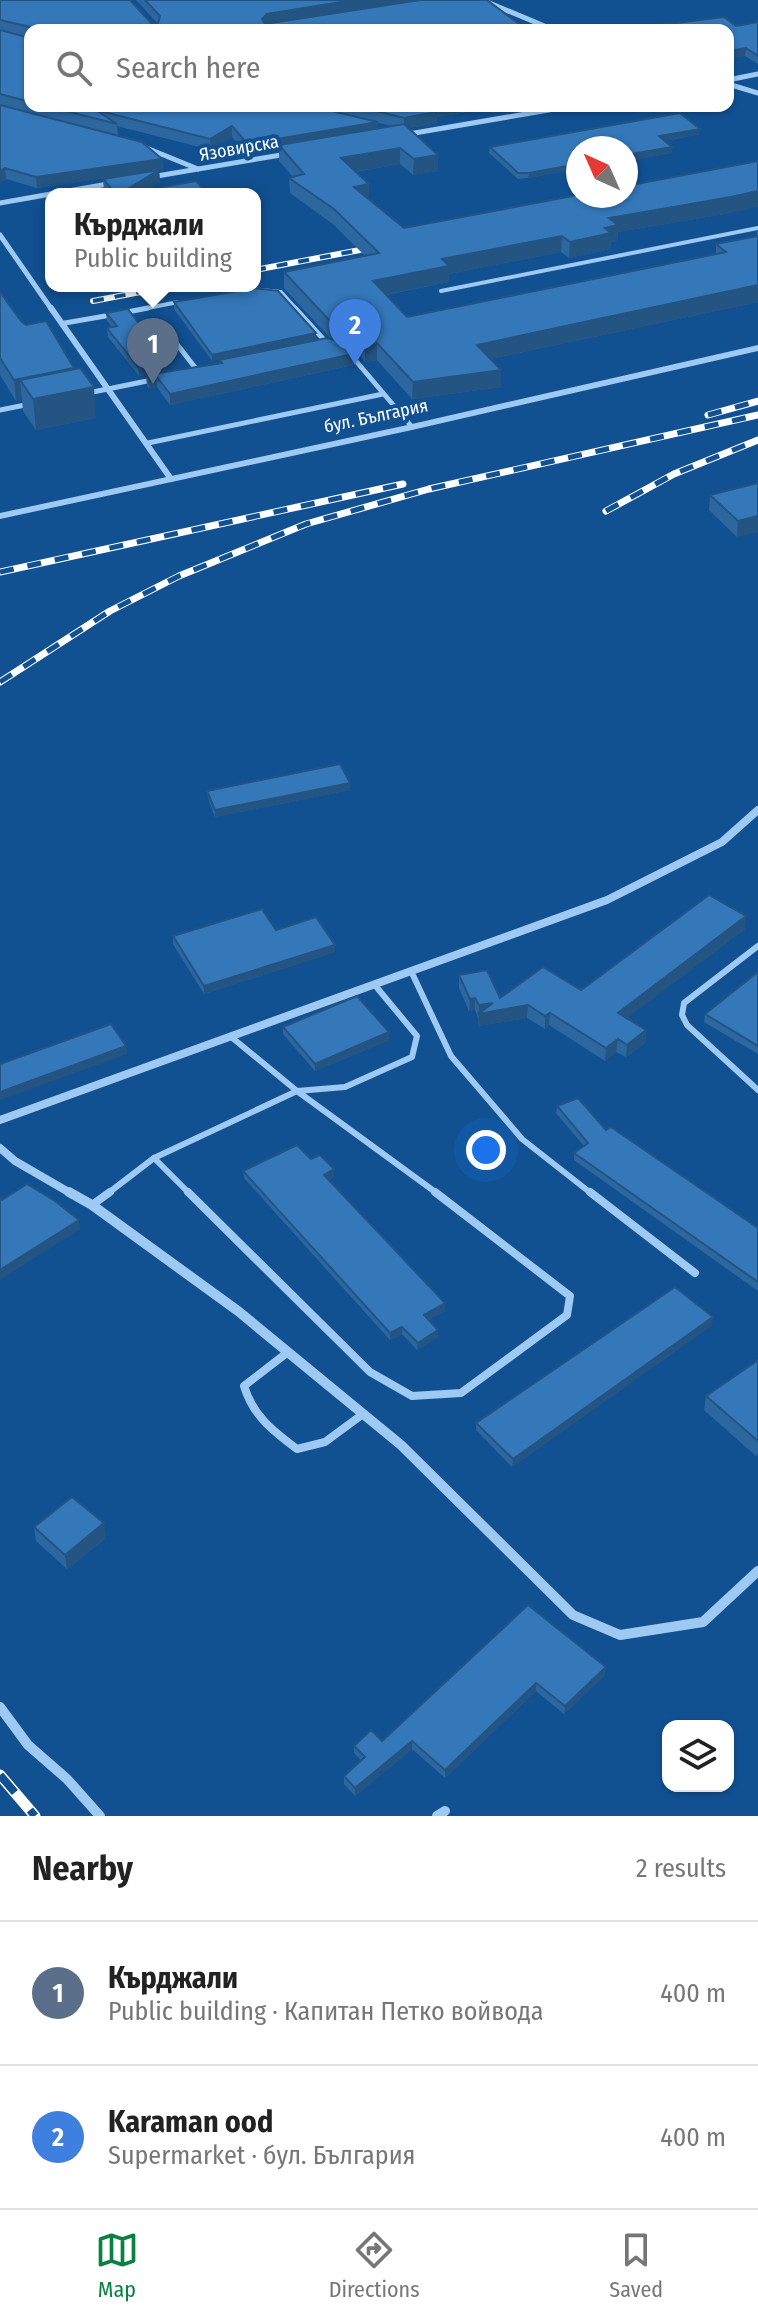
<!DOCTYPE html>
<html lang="en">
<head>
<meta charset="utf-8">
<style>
  body { margin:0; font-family:"Fira Sans Condensed",sans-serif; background:#f6f6f6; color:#222 }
  .controls { position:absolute; right:24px; bottom:24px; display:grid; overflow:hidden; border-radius:16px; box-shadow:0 2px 6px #0004 }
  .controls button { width:72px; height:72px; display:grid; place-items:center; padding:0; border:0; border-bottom:2px solid #e0e0e0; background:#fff; color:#222; font:40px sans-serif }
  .compass { position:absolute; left:566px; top:136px; width:72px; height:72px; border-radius:50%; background:#fff; box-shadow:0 2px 6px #0004; rotate:315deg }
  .you { position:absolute; left:486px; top:1150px; width:28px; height:28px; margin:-20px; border:6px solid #fff; border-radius:50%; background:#1a73e8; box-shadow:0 0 0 12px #1a73e833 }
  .badge { display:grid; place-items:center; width:52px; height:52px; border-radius:50%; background:#0b8043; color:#fff; font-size:26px; font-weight:700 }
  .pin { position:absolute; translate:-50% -66px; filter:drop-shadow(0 2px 4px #0008) }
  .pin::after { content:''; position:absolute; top:42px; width:28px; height:24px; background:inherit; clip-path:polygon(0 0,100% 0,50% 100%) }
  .popup { position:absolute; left:45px; top:188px; width:216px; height:104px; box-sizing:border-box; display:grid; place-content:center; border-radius:16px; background:#fff; filter:drop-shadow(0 2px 6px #0005); font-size:26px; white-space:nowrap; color:#767676 }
  .popup b { font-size:30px; color:#222 }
  .popup::after { content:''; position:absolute; left:50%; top:100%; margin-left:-16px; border:16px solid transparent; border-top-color:#fff }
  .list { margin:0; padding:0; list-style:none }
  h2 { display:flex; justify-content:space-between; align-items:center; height:104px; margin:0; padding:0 32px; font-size:34px }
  h2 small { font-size:26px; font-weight:400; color:#767676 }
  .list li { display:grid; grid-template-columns:52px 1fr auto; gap:24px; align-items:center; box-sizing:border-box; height:144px; padding:0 32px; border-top:2px solid #e0e0e0 }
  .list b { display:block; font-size:30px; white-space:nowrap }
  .list p { margin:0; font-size:26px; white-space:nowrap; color:#767676 }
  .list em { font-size:26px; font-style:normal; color:#767676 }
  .icon { flex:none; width:44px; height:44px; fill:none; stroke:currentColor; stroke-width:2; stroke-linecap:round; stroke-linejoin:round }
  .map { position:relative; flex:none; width:758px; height:1816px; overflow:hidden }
  .search { position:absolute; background:#fff; box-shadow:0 2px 6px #0004; left:24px; right:24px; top:24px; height:88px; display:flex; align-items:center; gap:20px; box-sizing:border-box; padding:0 28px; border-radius:16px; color:#767676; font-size:30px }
  .sheet { height:392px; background:#fff }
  nav { display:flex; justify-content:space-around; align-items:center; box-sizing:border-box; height:112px; border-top:2px solid #e0e0e0; background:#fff; font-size:22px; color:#767676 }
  nav a { display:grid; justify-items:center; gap:4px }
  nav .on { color:#0b8043 }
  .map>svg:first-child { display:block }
</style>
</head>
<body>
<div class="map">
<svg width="758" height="1816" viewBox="0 0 758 1816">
  <rect width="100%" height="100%" fill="#115192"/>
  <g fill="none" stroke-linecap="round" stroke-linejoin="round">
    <g stroke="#9dc9f3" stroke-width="4">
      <polyline points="252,289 281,292 297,310"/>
      <polyline points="441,291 758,228"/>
      <polyline points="138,310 178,302"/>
    </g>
    <g stroke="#9dc9f3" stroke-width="5">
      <polyline points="295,308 326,342"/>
      <polyline points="122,313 148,308"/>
      <polyline points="65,323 111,315"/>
      <polyline points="169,334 197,370"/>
      <polyline points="350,354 412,427"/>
      <polyline points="88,393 152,380"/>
      <polyline points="0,410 30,404"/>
      <polyline points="148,443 383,394"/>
    </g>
    <g stroke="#9dc9f3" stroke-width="6">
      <polyline points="758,946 684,1003 682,1015 687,1025 758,1090"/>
      <polyline points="411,971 451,1056 522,1139 592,1194"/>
      <polyline points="230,1036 297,1091 438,1194"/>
      <polyline points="154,1158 190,1194"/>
      <polyline points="107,1194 154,1158 297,1091 345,1087 412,1057 417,1036 374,984"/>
    </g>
    <g stroke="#9dc9f3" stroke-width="8">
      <polyline points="188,1192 370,1372 412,1396 461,1393 567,1315 570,1296 435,1192"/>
      <polyline points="590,1192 695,1273"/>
      <polyline points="92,1205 110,1192"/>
      <path d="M288,1352L244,1386C253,1416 273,1431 297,1449L325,1442L363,1414"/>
    </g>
    <g stroke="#9dc9f3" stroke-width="5">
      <polyline points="482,0 554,30"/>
      <polyline points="728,80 758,74"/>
      <polyline points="728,84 758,93"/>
      <polyline points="403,135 572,106"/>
      <polyline points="144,147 198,169"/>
      <polyline points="151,177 287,154"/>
      <polyline points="51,194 114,183"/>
      <polyline points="0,203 51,194"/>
      <polyline points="0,235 52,310"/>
    </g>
    <polyline stroke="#9dc9f3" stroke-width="6" points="51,308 171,479"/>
    <g stroke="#9dc9f3" stroke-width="8">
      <polyline points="0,1120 607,900 722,842 758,810"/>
      <polyline points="0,1148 15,1161 72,1194"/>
    </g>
    <g stroke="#9dc9f3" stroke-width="10">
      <polyline points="69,1192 92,1205 238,1311 401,1445 573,1615 620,1635 703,1622 758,1571"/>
      <polyline points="0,1707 28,1745 67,1779 100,1816"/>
      <polyline points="437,1816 445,1811"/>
    </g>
    <polygon fill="#9dc9f3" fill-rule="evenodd" points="758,345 758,351 412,430 0,519 0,513 412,424"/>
    <defs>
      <g id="rail-far2">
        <polyline points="255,270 381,246"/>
        <polyline points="93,301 172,286"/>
      </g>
      <g id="rail-far1">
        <polyline points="708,415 758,401"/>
        <polyline points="606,511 674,474 758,440"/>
        <polyline points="0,572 403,484"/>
        <polyline points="0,682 110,611 179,576 306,524 429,489 758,415"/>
      </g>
      <polyline id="rail" points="0,1775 35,1816"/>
    </defs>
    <use href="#rail-far2" stroke="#fff" stroke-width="6"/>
    <use href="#rail-far1" stroke="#fff" stroke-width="7"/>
    <use href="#rail" stroke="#fff" stroke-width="11"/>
    <use href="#rail-far2" stroke="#115192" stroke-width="4" stroke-dasharray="11" stroke-linecap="butt"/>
    <use href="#rail-far1" stroke="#115192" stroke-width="5" stroke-dasharray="14" stroke-linecap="butt"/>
    <use href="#rail" stroke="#115192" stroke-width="8" stroke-dasharray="23" stroke-linecap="butt"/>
  </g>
  <g fill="#2d67a0" fill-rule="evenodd">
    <path d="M0,0L158,24L136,0H415L317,16L527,30H30V106H502L437,117V123L408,128L438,155L437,171L413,175L400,164L355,172L369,184V199L404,228L730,213L618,232L617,241L611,242L610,249L569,258L561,252L449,274V282L386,295L407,317L716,254V244L756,236L758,229V302L490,359L501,387L412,399L377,360L365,362L350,344L330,338L284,288V272L365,256L334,225L290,193L289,178L293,177L279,161V150L271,151L268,148L245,152L232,137L211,150L117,126L118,135L0,105ZM378,122L379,123L393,126L378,129Z"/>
    <polygon points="758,22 758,64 745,56 728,30 660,30 660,25 736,26"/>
    <polygon points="0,105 162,159 163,170 159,170 160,181 139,194 107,194 104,191 103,179 143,172 37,188 6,179 0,183"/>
    <polygon points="700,134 665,141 672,153 626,161 626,148 578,148 578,169 528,178 518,179 489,153 490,147"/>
    <polygon points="0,292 21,321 74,368 96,418 36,430 23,411 22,400 16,401 0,375"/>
    <polygon points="174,302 316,340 212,361 174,309"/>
    <polygon points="106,313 167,361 167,370 139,376 108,337 107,328 112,327 107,321"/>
    <polygon points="219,360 353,365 170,405 157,387 149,389 147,386 146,375 219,363"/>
    <polygon points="758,483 737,537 709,510 710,495"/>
    <polygon points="350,790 215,817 208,798 207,791"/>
    <polygon points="745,929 627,1018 646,1030 645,1043 626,1057 616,1052 605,1061 549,1025 545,1029 527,1018 478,1026 478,1018 475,1010 469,1011 459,988 459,975 500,998 581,990"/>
    <polygon points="276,930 335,952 204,994 173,944 173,936"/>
    <polygon points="758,972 758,1054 704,1022 705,1014"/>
    <polygon points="283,1027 389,1032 389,1040 315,1071 283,1034"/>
    <polygon points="557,1106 606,1130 758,1228 758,1291 574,1160 574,1153 584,1146 556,1113"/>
    <polygon points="311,1159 334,1169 334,1177 329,1180 445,1311 428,1320 438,1330 438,1337 417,1350 402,1334 390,1340 244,1178 243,1171"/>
    <polygon points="712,1325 512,1467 476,1430 476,1423"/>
    <polygon points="758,1360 758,1454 756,1456 704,1410 706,1396"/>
    <polygon points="34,1527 106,1538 67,1569 36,1541"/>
    <polygon points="528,1605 605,1675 564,1714 536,1691 445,1778 412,1749 355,1796 344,1784 344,1776 361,1760 354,1753 354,1746 382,1741"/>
  </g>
  <g fill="#245482">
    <polygon points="354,0 415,0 267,25 263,29 262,19 267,14"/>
    <polygon points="746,48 745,56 728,59 728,51"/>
    <polygon points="441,106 502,106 437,117 437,123 404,129 404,118 432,108"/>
    <polygon points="378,122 378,133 279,145 279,150 271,151 271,140"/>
    <polygon points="232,126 232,137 211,150 210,139"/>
    <polygon points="700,129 700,134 658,142 659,136"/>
    <polygon points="268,137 268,148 245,152 245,141"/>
    <polygon points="672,147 672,153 626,161 626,155"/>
    <polygon points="400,148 400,164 341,174 341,158"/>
    <polygon points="438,155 437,171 413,175 414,159"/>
    <polygon points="162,159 163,170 159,170 160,181 139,194 119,194 158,170 37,188 36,177"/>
    <polygon points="578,164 578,169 528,178 529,173"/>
    <polygon points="5,168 6,179 0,183 0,171"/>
    <polygon points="369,184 369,200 354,187"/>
    <polygon points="758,191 758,207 730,213 618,232 617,241 611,242 610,249 569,258 570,242 605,228 609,218"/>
    <polygon points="562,236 561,252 449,274 449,282 373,297 373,281 442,259"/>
    <polygon points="758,285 758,302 476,362 477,345"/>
    <polygon points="316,333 316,340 212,361 212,355"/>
    <polygon points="377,343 377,360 365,362 365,345"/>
    <polygon points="353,354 353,365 170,405 170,394"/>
    <polygon points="167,361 167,370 139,376 138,367"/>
    <polygon points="74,368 76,389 20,380 22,400 16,401 14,380"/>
    <polygon points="501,370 501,387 412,399 413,382"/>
    <polygon points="156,376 157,387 149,389 148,378"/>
    <polygon points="94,387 96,418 36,430 33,399"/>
    <polygon points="758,516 758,532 737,537 738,521"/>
    <polygon points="350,783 350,790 215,817 215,810"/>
    <polygon points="746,916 745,929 617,1026 618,1013"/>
    <polygon points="335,945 335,952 204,994 204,986"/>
    <polygon points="475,998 475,1010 469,1011 470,999"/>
    <polygon points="493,1003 528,1005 527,1018 478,1026 479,1005"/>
    <polygon points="550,1013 549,1025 545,1029 545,1016"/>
    <polygon points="646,1030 645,1043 626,1057 627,1045"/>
    <polygon points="389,1032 389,1040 315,1071 315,1064"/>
    <polygon points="618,1039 616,1052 605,1061 606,1048"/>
    <polygon points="126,1046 127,1054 0,1100 0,1092"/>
    <polygon points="334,1169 334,1177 325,1182 324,1175"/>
    <polygon points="79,1220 80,1229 0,1280 0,1270"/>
    <polygon points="445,1303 445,1311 423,1323 424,1315"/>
    <polygon points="713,1317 712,1325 512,1467 513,1459"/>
    <polygon points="402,1327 402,1334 390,1340 390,1333"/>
    <polygon points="438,1330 438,1337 417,1350 418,1343"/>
    <polygon points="104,1523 106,1538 67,1569 65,1555"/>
    <polygon points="606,1667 605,1675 564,1714 565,1706"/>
    <polygon points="536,1683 536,1691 445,1778 445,1770"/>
    <polygon points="412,1741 412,1749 355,1796 355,1788"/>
  </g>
  <g fill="#3478ba" stroke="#245482" stroke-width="2">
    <polygon points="0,0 130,0 151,23 158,24 160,16 145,0 354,0 267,14 262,19 265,24 420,0 487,0 527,30 32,30 30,27 0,20"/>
    <polygon points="724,17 736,26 758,22 758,56 746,48 728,51 728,30 667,30 660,25"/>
    <polygon points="0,30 29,38 30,37 30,102 0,94"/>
    <polygon points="0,105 142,142 162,159 36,177 5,168 0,171"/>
    <polygon points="46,106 311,106 378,122 271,140 268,137 245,141 232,126 210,139 96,110 117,124"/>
    <polygon points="356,106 441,106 432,108 437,112 404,118"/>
    <polygon points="680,113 700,129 659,136 672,147 626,155 626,148 578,148 578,164 529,173 518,173 490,147"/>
    <polygon points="404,124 438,155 414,159 400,148 341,158 369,184 354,187 404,228 578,195 626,196 626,186 758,161 758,191 731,197 609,218 618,225 605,228 611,233 570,242 562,236 442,259 449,266 373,281 407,317 726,252 716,244 758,236 758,285 477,345 501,370 413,382 377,343 365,345 349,327 330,321 284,272 379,253 334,209 289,178 304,174 279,145"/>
    <polygon points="159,170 119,194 116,194 103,179"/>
    <polygon points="196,181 208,194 170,194 163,187"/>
    <polygon points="255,288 278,291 316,333 212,355 174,302"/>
    <polygon points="0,292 21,321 26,325 46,321 74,368 14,380 0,358"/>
    <polygon points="128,309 167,361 138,367 107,328 117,326 106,313"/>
    <polygon points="327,338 343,342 353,354 170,394 156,376 148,378 146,375 222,363 219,360"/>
    <polygon points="80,368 94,387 33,399 20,380"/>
    <polygon points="758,483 758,516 738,521 710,495"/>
    <polygon points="340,764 350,783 215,810 207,791"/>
    <polygon points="709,895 746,916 618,1013 646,1030 627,1045 618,1039 606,1048 550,1013 545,1016 528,1005 478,1014 493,1003 479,1005 475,998 470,999 459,975 487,970 500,998 543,967 581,990"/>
    <polygon points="262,909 276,930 316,917 335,945 204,986 173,936"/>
    <polygon points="758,972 758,1046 705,1014"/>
    <polygon points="357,996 389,1032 315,1064 283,1027"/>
    <polygon points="111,1024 126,1046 0,1092 0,1064"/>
    <polygon points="578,1098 606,1130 611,1127 758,1228 758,1282 574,1153 588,1143 557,1106"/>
    <polygon points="297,1145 311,1159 320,1155 334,1169 324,1175 445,1303 424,1315 438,1330 418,1343 402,1327 390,1333 243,1171"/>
    <polygon points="27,1184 55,1201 79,1220 0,1270 0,1198 2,1200"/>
    <polygon points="675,1287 713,1317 513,1459 476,1423"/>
    <polygon points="758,1360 758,1441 706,1396"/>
    <polygon points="72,1497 104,1523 65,1555 34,1527"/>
    <polygon points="528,1605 606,1667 565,1706 536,1683 445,1770 412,1741 355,1788 344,1776 365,1757 354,1746 371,1730 382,1741"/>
  </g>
  <g text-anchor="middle" stroke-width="8" stroke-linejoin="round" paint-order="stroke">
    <g font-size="18" fill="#fff" stroke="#115192">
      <text transform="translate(239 148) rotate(-10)" y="6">Язовирска</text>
      <text transform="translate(376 416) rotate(-12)" y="6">бул. България</text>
    </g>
  </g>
</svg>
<div class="controls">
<button><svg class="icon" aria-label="layers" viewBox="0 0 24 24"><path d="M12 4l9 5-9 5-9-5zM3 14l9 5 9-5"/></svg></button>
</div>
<svg class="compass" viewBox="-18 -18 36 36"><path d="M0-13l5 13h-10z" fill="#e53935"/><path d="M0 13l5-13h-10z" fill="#767676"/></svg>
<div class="you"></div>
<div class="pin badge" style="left:153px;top:384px;background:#5c6f8a">1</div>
<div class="popup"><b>Кърджали</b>Public building</div>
<div class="pin badge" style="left:355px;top:365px;background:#3f7fe0">2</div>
<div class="search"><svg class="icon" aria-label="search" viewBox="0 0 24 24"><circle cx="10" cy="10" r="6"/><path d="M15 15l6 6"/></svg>Search here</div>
</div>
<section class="sheet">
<h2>Nearby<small>2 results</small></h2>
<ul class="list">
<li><span class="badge" style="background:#5c6f8a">1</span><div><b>Кърджали</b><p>Public building · Капитан Петко войвода</p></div><em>400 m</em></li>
<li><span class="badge" style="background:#3f7fe0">2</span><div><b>Karaman ood</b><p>Supermarket · бул. България</p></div><em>400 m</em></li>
</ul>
</section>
<nav>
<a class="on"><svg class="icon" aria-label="map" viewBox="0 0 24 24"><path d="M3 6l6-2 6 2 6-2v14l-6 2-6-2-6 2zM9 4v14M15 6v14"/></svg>Map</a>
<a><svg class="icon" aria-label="directions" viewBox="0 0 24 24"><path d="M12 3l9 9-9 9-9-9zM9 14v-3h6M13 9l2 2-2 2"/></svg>Directions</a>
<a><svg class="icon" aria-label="saved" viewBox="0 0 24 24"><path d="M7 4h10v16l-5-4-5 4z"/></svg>Saved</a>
</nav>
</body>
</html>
